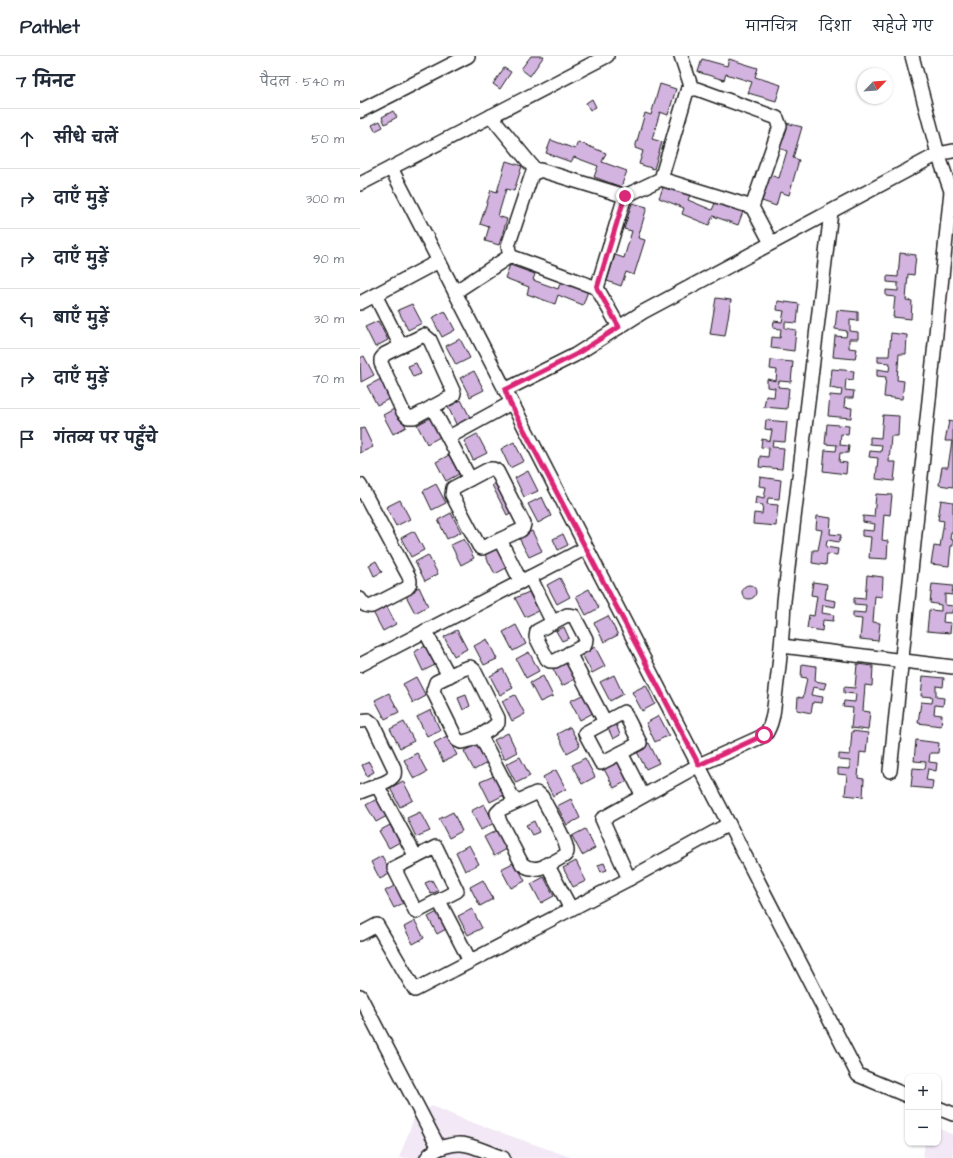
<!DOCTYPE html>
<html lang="hi">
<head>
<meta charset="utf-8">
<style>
  body { margin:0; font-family:"Architects Daughter","Playpen Sans Deva",sans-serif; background:#f6f6f7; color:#1f2937 }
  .controls { position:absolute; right:12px; bottom:12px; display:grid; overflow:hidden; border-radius:8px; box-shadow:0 1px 3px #0004 }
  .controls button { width:36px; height:36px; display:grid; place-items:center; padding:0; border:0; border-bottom:1px solid #e0e1e3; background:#fff; color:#1f2937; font:20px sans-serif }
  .compass { position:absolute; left:497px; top:12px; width:36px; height:36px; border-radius:50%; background:#fff; box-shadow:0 1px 3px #0004; rotate:65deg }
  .stop { position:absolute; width:12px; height:12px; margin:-9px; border:3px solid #db2777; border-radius:50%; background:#fff }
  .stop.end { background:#db2777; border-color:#fff; box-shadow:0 1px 4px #0008 }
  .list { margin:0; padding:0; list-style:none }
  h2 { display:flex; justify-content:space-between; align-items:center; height:52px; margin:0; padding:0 16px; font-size:17px }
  h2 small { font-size:13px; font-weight:400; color:#747a83 }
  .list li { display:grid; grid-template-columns:26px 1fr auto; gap:12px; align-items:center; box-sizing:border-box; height:60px; padding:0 16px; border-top:1px solid #e0e1e3 }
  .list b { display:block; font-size:15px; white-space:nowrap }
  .list em { font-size:13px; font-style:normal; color:#747a83 }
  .icon { flex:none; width:22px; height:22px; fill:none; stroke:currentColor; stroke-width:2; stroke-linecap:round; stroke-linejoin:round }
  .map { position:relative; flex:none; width:593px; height:1102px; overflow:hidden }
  header { display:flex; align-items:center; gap:24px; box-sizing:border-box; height:56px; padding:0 20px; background:#fff; border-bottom:1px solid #e0e1e3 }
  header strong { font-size:19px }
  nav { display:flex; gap:22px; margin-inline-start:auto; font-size:14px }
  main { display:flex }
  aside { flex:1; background:#fff }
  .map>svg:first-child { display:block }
</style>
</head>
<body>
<header>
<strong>Pathlet</strong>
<nav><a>मानचित्र</a><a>दिशा</a><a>सहेजे गए</a></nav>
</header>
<main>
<aside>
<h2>7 मिनट<small>पैदल · 540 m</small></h2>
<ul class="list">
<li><svg class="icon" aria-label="ahead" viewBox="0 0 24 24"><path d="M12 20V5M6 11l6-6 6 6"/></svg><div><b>सीधे चलें</b></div><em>50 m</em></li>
<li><svg class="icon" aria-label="right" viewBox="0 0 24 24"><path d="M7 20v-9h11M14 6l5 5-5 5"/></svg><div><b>दाएँ मुड़ें</b></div><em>300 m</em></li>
<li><svg class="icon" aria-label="right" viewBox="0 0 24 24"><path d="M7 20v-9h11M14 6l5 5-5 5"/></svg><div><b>दाएँ मुड़ें</b></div><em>90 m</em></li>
<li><svg class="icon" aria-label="left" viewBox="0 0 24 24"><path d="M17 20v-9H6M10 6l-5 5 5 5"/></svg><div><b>बाएँ मुड़ें</b></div><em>30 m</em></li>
<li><svg class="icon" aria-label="right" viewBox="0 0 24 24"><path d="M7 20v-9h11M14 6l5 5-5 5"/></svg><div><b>दाएँ मुड़ें</b></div><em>70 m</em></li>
<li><svg class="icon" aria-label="arrive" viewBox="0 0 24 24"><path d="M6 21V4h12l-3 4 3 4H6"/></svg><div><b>गंतव्य पर पहुँचे</b></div></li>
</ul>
</aside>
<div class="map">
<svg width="593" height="1102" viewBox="0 0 593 1102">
  <rect width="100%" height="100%" fill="#fff"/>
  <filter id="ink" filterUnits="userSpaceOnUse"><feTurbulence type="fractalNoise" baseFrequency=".025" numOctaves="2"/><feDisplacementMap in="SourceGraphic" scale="8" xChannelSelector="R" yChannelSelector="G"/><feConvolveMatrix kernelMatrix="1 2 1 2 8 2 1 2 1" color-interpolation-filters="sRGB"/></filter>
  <g filter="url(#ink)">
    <g fill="#f2e8f6">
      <polygon points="72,1050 108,1065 213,1102 39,1102 54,1062"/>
      <polygon points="578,1072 593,1079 593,1102 563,1102 565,1087 578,1087"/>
    </g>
    <g fill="#d3b4e0" stroke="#1c1c1c">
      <polygon points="171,0 184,0 170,20 161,13"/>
      <polygon points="342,3 367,10 369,3 398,12 395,21 421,29 416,45 388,37 392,26 366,18 364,24 338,16"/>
      <polygon points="144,12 151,16 140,33 133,28"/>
      <polygon points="300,28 316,33 308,59 300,56 292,83 302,86 294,113 279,108 283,95 275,92 285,57 291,59"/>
      <polygon points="232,43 236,51 230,54 226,47"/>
      <polygon points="33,55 37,61 25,68 22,61"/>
      <polygon points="20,65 23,71 15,75 12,69"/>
      <polygon points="426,67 442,71 433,102 439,104 429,139 420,136 416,150 402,145 410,119 419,122 427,95 419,92"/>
      <polygon points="191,84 215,93 218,86 246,97 242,106 267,115 261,131 234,121 238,110 214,101 211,106 186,97"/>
      <polygon points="146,105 162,110 154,135 146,133 138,160 147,163 139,189 125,185 129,171 120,168 131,134 137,136"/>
      <polygon points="304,129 330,139 328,144 352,154 357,143 384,153 378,169 353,160 349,169 322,158 324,152 299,142"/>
      <polygon points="272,147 287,151 278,182 285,184 274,219 266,216 261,230 247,225 255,199 264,202 272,175 264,173"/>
      <polygon points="540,197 556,199 554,219 548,218 546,244 552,245 551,263 533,261 535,241 526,240 526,234 538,235 538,227 527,226 527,220 538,221"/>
      <polygon points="150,209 175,218 173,224 198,233 202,222 229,232 223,249 198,239 195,248 167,238 169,231 145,222"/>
      <polygon points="356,242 371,244 365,280 350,278"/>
      <polygon points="418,245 439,248 437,267 425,266 425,272 436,274 434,295 411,292 412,281 420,282 421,273 413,272 414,265 422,266 424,255 417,254"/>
      <polygon points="52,248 62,267 48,274 38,254"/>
      <polygon points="477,254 498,256 498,265 490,264 490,275 498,276 498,283 489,283 489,292 497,293 495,303 473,301 475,280 486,281 487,275 475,273"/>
      <polygon points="85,255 95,274 82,281 72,262"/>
      <polygon points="18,265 28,284 15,291 5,271"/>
      <polygon points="531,277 547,279 546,298 539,298 537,324 544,325 542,343 524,341 526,321 517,320 517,313 529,315 530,307 518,306 518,300 529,300"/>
      <polygon points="100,283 110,302 96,309 86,290"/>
      <polygon points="4,300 14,319 1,326 0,302"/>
      <polygon points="411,304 433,306 431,326 419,325 418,331 429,332 427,353 404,351 406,340 414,341 415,332 407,331 407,323 416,325 417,314 410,313"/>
      <polygon points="56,307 61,318 53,321 48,310"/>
      <polygon points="472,313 494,315 493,324 486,323 485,334 494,335 493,342 485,342 484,351 492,352 491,362 468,360 470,339 481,340 482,334 470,332"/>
      <polygon points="114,315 124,334 110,341 100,322"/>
      <polygon points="21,323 31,342 17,349 7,330"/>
      <polygon points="101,344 111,363 97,370 88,351"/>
      <polygon points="36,352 46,371 33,378 23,359"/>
      <polygon points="523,359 539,360 538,380 531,380 529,406 536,406 534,425 516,423 518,402 509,401 510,395 521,396 522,389 510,388 510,381 521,382"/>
      <polygon points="70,362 80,381 67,388 57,369"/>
      <polygon points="406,364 427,366 425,386 413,385 412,391 424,392 422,413 399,411 400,400 408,401 409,392 401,391 402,383 410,385 412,374 405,373"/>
      <polygon points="589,365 593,366 593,431 579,429 582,411 588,411 592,385 585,385"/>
      <polygon points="467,368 489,370 488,379 481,378 480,389 489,390 488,397 480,397 479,406 487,407 486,418 463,415 465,394 476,395 477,389 465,388"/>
      <polygon points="4,372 13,391 0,397 0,373"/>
      <polygon points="117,378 127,397 113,404 104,385"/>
      <polygon points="154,386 164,405 150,412 141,393"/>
      <polygon points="89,399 99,418 86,425 76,406"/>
      <polygon points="168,415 178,435 164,441 155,422"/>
      <polygon points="400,421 421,424 419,443 408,442 407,448 418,449 416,470 393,468 394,457 402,458 403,449 395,448 396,440 404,442 406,431 399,430"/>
      <polygon points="139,425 154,455 147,459 132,429"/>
      <polygon points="76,428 86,447 72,454 63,435"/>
      <polygon points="516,438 532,439 530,459 524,458 522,484 528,485 527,503 509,502 511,481 502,480 502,474 514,475 515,468 503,466 503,460 514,461"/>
      <polygon points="182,441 191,460 178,467 168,448"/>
      <polygon points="40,444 50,463 36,470 26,451"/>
      <polygon points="581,444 593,446 593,476 591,476 590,483 593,484 593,490 591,490 589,510 571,508 574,490 580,491 584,465 578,464"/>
      <polygon points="91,457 101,476 87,483 78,464"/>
      <polygon points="457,460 471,462 470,478 481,479 479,486 467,484 466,491 478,493 477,499 467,498 466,509 452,507 453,494 458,494 462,474 456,473"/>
      <polygon points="54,475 64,494 51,501 41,482"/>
      <polygon points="172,475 182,495 169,501 159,482"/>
      <polygon points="203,478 208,489 198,494 193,483"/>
      <polygon points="104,483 114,502 101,509 91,489"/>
      <polygon points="139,492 148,511 135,518 125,499"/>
      <polygon points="68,499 78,518 65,525 55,506"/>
      <polygon points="16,505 22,516 14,520 9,509"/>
      <polygon points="507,519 523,521 522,541 515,540 513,566 520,567 518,585 500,583 502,563 493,562 493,556 505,557 506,549 494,548 494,542 505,543"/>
      <polygon points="200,522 210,541 197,548 187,529"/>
      <polygon points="453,526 467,528 465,543 476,545 475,551 463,549 462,557 474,559 473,565 463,564 462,575 447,572 449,559 454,560 457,540 451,539"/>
      <polygon points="572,528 593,530 592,539 585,538 585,549 593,550 592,557 584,557 583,566 591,567 590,577 567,575 569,554 581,555 581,549 570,547"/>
      <circle cx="389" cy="536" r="7"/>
      <polygon points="59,531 68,550 55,557 45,538"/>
      <polygon points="229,533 239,552 226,559 216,540"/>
      <polygon points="169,536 178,555 165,561 155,542"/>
      <polygon points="26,549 36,568 23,575 13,556"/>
      <polygon points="248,560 258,579 244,586 234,567"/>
      <polygon points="156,569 166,588 153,595 143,576"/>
      <polygon points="204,571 209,582 202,585 196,575"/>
      <polygon points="97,574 107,593 94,600 84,581"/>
      <polygon points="127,583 137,603 124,609 114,590"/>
      <polygon points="67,589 77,608 63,615 54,596"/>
      <polygon points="235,591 245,610 232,617 222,598"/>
      <polygon points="169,596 179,615 166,622 156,603"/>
      <polygon points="206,604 215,623 202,630 192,611"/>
      <polygon points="442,608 456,610 455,625 466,627 464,633 453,631 451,639 463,641 462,647 453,646 451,657 437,654 438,641 443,642 447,622 441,621"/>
      <polygon points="497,608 513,610 512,630 505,629 503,655 510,656 508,674 491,672 493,652 483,651 484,645 495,646 496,638 484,637 484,631 495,632"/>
      <polygon points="143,613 153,632 140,639 130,620"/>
      <polygon points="254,619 263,638 250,645 240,626"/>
      <polygon points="183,620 193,640 180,646 170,627"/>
      <polygon points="563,620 584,622 583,631 576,630 576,641 584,642 583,650 575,649 574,658 582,659 581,670 558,667 561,646 572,647 573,641 561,640"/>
      <polygon points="56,621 66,640 53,647 43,628"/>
      <polygon points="286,629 295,648 282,655 272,636"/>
      <polygon points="29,637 39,656 25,663 15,644"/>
      <polygon points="224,638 233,657 220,664 210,645"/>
      <polygon points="106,639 110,650 103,654 98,642"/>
      <polygon points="155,639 165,658 152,665 142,645"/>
      <polygon points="71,654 80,674 67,680 57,661"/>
      <polygon points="299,660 309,679 295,686 286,667"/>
      <polygon points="44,666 54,685 40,692 30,673"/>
      <polygon points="256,668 260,679 253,683 248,672"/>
      <polygon points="210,671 220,690 207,697 197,678"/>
      <polygon points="492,675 508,677 506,697 500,696 498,722 504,723 503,741 485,739 487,719 478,718 478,712 490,713 490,705 479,704 479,698 490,699"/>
      <polygon points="148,677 157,696 144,703 134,684"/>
      <polygon points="87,680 97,699 83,706 74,687"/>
      <polygon points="556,684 579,687 578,697 570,697 569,706 577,707 576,715 568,713 566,724 573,725 572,733 551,731 553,712 565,713 566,706 554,705"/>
      <polygon points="289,687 299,707 286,713 276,694"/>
      <polygon points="117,688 127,707 114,714 104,695"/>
      <polygon points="57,697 67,716 54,723 44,704"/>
      <polygon points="160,701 170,720 156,727 146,708"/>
      <polygon points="225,702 235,721 222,728 212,709"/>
      <polygon points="9,706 14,716 7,720 2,709"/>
      <polygon points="258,706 267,725 254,732 244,713"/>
      <polygon points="196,714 206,733 193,740 183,721"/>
      <polygon points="134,720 144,739 130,746 120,726"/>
      <polygon points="43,725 53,744 40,751 30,732"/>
      <polygon points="17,743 27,760 16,766 6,749"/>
      <polygon points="211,743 220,762 207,769 197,750"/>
      <polygon points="124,748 134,767 121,774 111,755"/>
      <polygon points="60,756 70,775 56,781 47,762"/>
      <polygon points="93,756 102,775 89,782 79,763"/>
      <polygon points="174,765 179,776 172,779 166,769"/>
      <polygon points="30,769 40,786 29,792 19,775"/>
      <polygon points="225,773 235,792 222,799 212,780"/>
      <polygon points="137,774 147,793 134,800 124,781"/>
      <polygon points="109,789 119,808 105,815 96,796"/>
      <polygon points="22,800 31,817 20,823 11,806"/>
      <polygon points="216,805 226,825 213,831 203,812"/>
      <polygon points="155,806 165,825 151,832 141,813"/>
      <polygon points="244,807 247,814 241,816 238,809"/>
      <polygon points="184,821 194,840 181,847 171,828"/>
      <polygon points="72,824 78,835 71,838 65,827"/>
      <polygon points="123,824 133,843 120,850 110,831"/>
      <polygon points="36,829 45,846 34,852 25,835"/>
      <polygon points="112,853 122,872 108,879 98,860"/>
      <polygon points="79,855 88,872 77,878 68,861"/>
      <polygon points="55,865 64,882 53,888 44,871"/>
    </g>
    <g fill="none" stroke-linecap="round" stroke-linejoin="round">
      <defs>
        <g id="minor">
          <polyline points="321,0 332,33"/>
          <polyline points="552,0 578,98 593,95"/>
          <polyline points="0,55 108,0"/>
          <polyline points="131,60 177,116"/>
          <polyline points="31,112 498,1019 548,1040"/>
          <polyline points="301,123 392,151"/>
          <polyline points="0,128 247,0"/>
          <polyline points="237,232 150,200 148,190 172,118 180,114 265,140"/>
          <polyline points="95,236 150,200"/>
          <polyline points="15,239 41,290"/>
          <polyline points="0,247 79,205"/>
          <polyline points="259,271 237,232 265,140 301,123 327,35 332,33 337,33 417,62 420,70 392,151 411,187"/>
          <polygon points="64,279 70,284 94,337 93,340 87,343 54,361 48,361 43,356 21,307 21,303 25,298"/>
          <polyline points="145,334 215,299 283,256 578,98 591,135 530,715"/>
          <polyline points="72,351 110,423"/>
          <polyline points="89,381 151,347"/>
          <polygon points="129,413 133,413 137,415 164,468 163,472 161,474 122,492 119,490 92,439 93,432"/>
          <path d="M0,429L47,517C50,522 52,527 47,532L12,550C5,551 3,548 0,543"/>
          <polyline points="140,484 161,526"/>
          <polyline points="170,521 193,567"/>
          <polygon points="207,559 214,560 226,583 225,589 195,605 190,605 187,603 176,581 177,575"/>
          <polyline points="65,575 89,620"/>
          <polyline points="422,590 593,611"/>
          <polyline points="209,597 245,666"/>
          <polyline points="0,609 226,492"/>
          <path d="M110,611L114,614L138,662V667C128,676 113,685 101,686L97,684L73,635L76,626L103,613Z"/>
          <polygon points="264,656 280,687 241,707 225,677"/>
          <path d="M0,665L8,664L13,668L34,712C34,714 35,716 34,719C31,726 7,733 0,736"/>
          <polyline points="120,679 155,746"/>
          <polyline points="261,697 283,740"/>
          <polyline points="17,729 56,801"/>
          <path d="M176,737L179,738L182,741C187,751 208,787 207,795C207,798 206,798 204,800C191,807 176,819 162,808L140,766L137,757L141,753Z"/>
          <polygon points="76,791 97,835 56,856 34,812"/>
          <polyline points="187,808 211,853"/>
          <polyline points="269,823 369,768"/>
          <polyline points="79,845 110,905"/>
          <path d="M0,878L17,869L55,934L269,823L242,763L339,709L405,679C414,667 414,649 416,634C420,604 423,575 424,545L471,156"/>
          <polyline points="0,940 79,1092"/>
          <polyline points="578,1052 593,1058"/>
          <path d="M67,1102C74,1091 96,1086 107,1089C120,1092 131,1098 143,1102"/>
        </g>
      </defs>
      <use href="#minor" stroke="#1c1c1c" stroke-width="16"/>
      <use href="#minor" stroke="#fff" stroke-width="13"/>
    </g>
  </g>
  <g fill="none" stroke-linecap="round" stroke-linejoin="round" filter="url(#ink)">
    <polyline stroke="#db2777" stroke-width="5" points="265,140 237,232 259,271 215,299 145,334 150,347 339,709 404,679"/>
  </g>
</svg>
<div class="controls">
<button>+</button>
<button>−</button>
</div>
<svg class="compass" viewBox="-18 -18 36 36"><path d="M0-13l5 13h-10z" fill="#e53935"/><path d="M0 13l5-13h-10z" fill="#747a83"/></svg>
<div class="stop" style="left:404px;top:679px"></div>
<div class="stop end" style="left:265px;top:140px"></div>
</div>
</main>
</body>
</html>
